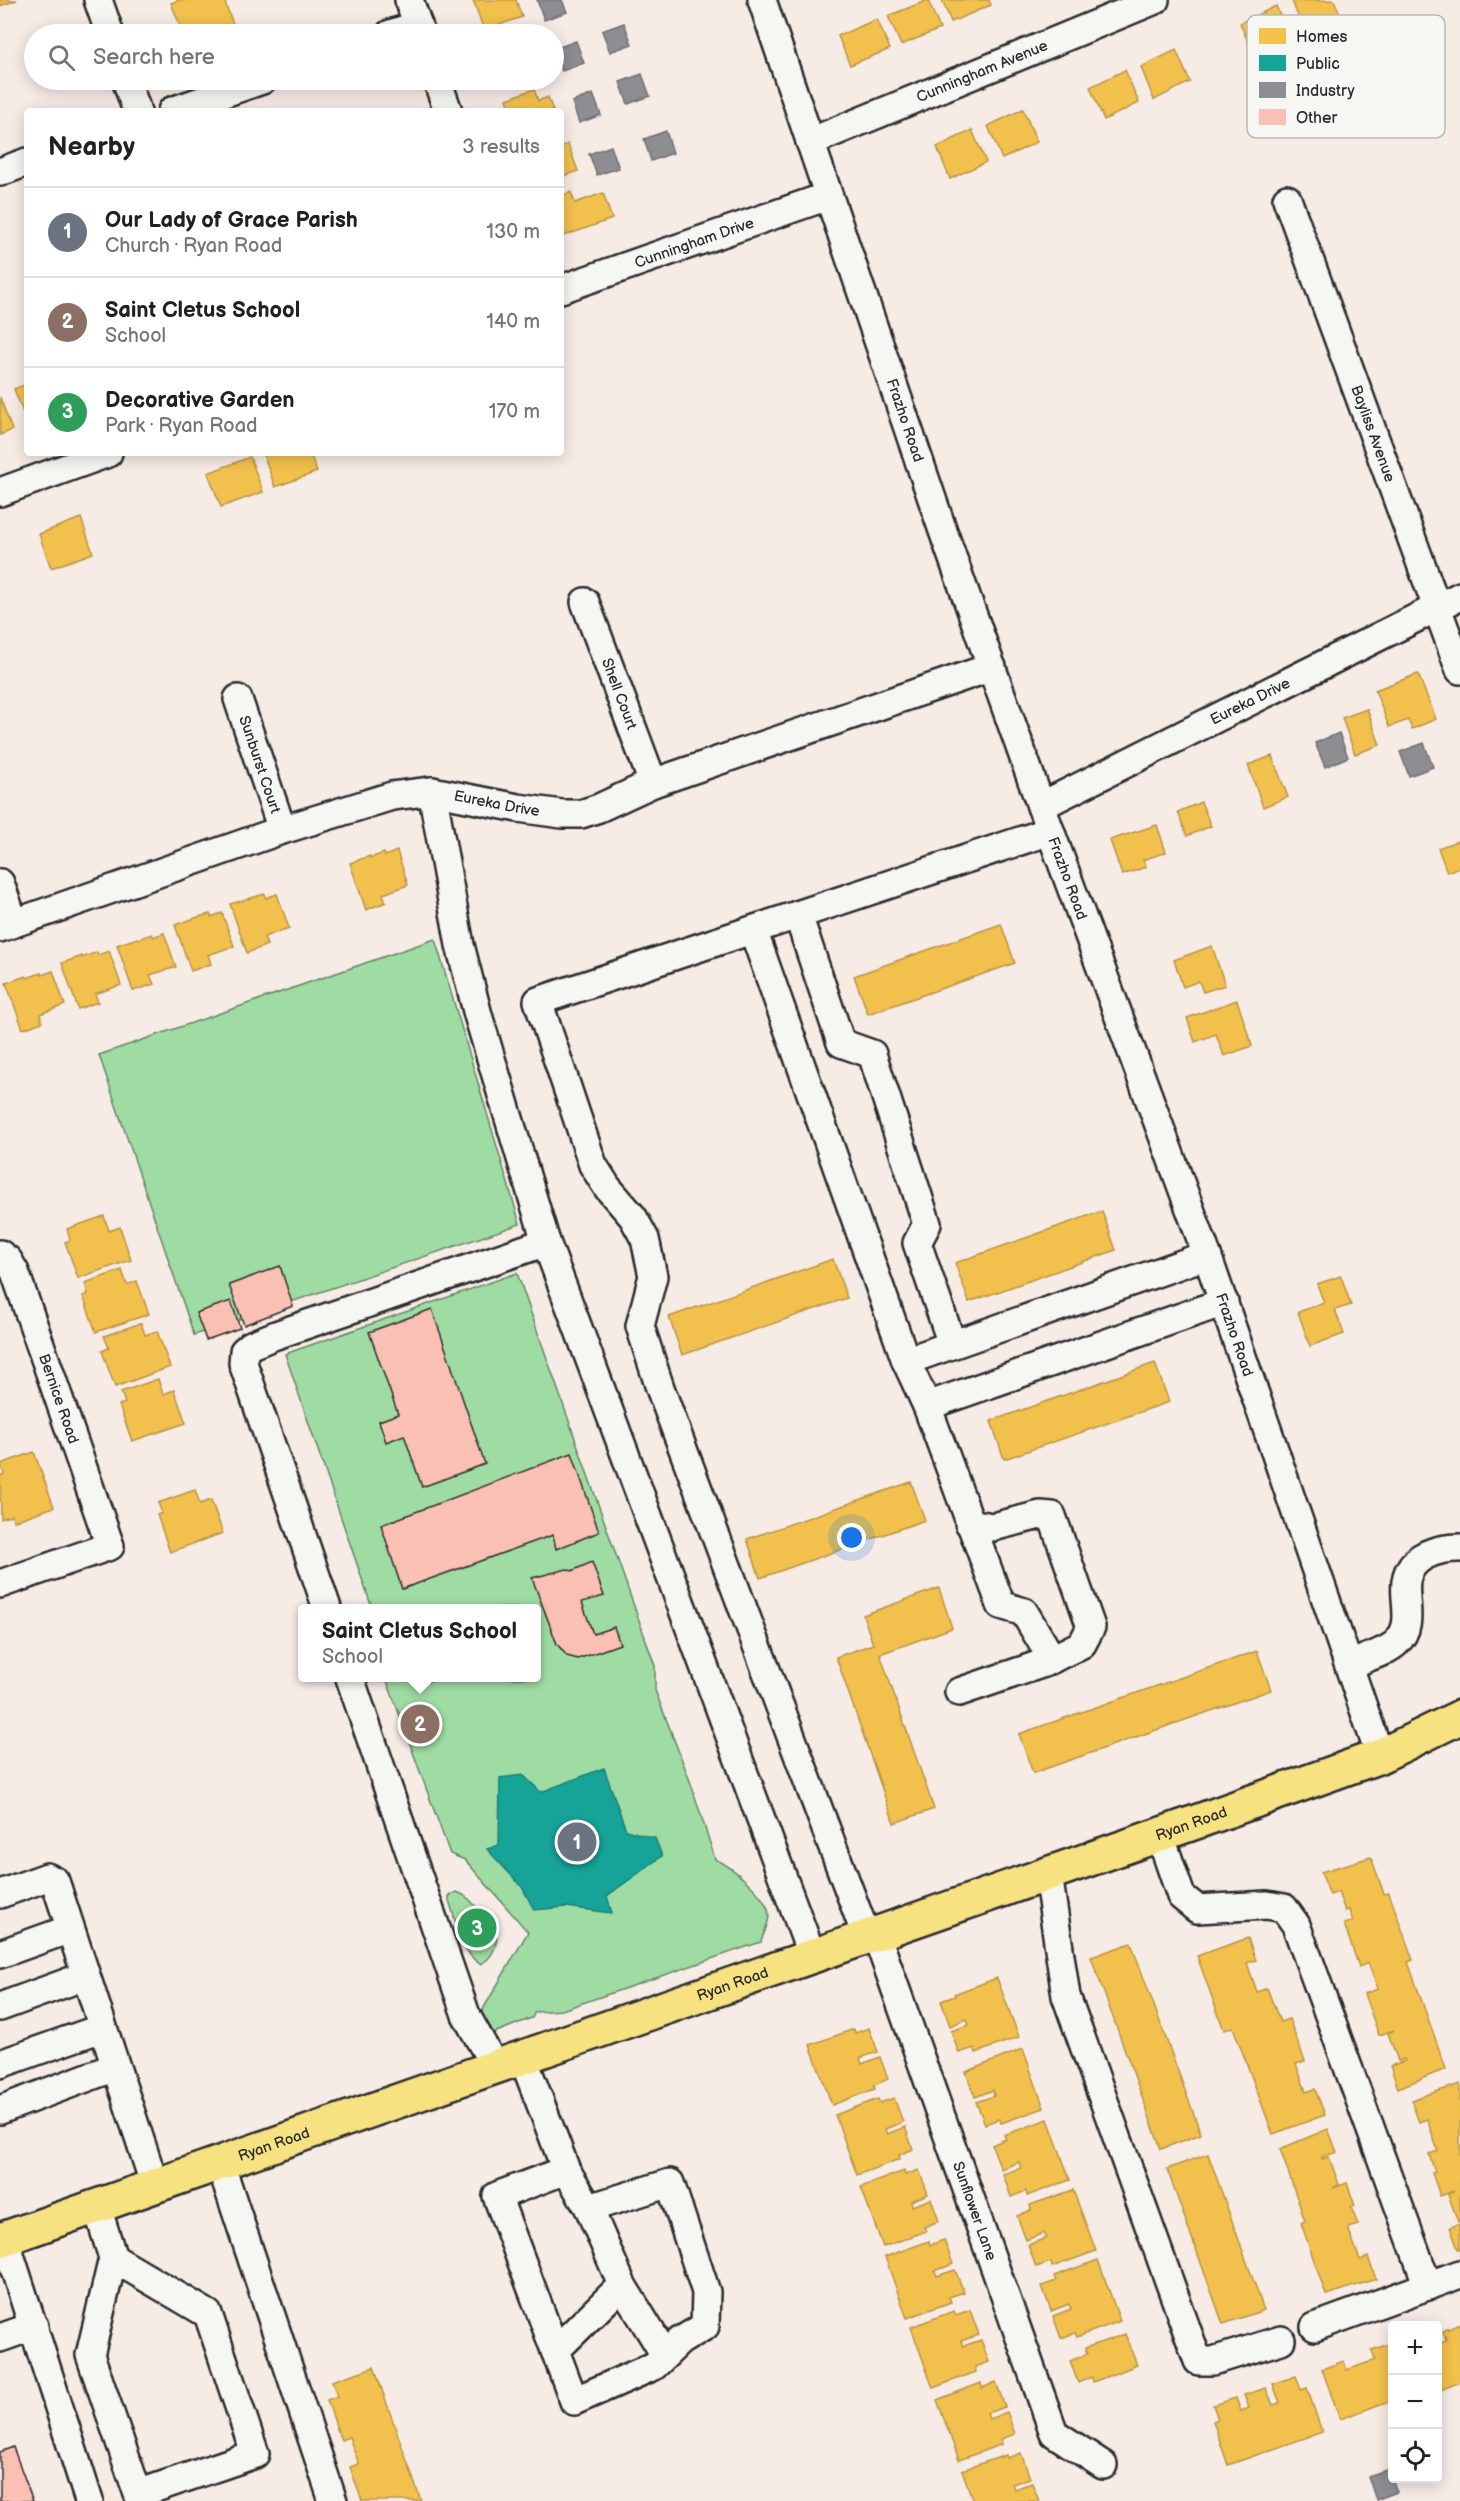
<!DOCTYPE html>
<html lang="en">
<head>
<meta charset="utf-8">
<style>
  body { margin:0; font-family:"Balsamiq Sans",sans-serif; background:#f6f6f6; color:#202124 }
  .controls { position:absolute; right:18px; bottom:18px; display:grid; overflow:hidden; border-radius:6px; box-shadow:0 3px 15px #0003 }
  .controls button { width:54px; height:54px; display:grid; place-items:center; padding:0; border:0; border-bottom:2px solid #e0e0e0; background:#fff; color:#202124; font:30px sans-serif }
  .you { position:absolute; left:852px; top:1538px; width:21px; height:21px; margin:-15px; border:4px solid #fff; border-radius:50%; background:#1a73e8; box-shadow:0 0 0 9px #1a73e833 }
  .badge { display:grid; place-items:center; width:39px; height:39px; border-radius:50%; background:#2b2b2b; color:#fff; font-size:20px; font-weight:700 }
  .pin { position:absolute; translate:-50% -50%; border:3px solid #fff; box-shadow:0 2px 6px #0006 }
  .popup { position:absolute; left:298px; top:1604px; width:243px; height:78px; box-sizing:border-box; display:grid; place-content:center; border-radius:6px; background:#fff; filter:drop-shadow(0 2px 4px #0005); font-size:20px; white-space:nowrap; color:#757577 }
  .popup b { font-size:22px; color:#202124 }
  .popup::after { content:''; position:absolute; left:50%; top:100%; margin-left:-12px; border:12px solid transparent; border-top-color:#fff }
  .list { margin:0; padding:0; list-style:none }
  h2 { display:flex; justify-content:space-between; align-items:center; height:78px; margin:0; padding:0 24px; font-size:26px }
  h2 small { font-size:20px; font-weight:400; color:#757577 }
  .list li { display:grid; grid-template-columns:39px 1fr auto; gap:18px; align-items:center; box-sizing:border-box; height:90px; padding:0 24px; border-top:2px solid #e0e0e0 }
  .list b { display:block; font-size:22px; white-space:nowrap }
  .list p { margin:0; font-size:20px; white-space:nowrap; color:#757577 }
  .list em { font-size:20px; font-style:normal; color:#757577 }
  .icon { flex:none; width:33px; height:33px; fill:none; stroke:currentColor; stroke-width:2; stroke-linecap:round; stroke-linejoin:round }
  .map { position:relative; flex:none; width:1460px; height:2501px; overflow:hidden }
  .search { position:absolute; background:#fff; box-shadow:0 3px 15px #0003; left:24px; top:24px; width:540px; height:66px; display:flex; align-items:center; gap:15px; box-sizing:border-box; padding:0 21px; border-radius:33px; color:#757577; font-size:22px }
  .panel { position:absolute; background:#fff; box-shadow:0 3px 15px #0003; left:24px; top:108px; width:540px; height:348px; border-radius:6px }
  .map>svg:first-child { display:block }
</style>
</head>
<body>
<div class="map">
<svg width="1460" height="2501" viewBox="0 0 1460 2501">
  <rect width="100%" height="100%" fill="#f7ebe6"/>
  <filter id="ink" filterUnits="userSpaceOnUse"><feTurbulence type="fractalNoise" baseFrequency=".0167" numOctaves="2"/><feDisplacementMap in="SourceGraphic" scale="12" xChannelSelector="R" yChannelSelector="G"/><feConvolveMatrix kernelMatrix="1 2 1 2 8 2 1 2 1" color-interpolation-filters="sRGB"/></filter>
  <g filter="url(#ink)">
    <g fill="#9fdca3" stroke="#658467" stroke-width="1.5">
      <polygon points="435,939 520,1224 194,1335 99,1055"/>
      <path d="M517,1273L655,1666V1690L690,1781L715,1859C731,1866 768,1896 769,1915C769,1923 763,1935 761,1942L562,2010L535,2012L532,2018L491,2034L478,2018L528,1932L465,1860L450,1854L386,1678H537V1608H372L285,1354Z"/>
      <path d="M457,1892C469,1896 474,1905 482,1914C487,1919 492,1922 495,1928C500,1941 493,1959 480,1964C461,1953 456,1920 449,1900V1896Z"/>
    </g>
    <g fill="#f2c14e" stroke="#b69444" stroke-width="1.5">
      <polygon points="0,0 17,0 0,6"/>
      <polygon points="179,0 224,0 236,32 230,34 166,34 181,28 171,3"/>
      <polygon points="473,0 516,0 522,17 484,30"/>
      <polygon points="928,0 940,29 901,45 888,16"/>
      <polygon points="942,0 989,0 991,5 951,22"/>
      <polygon points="1334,0 1341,16 1305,34 1292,1"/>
      <polygon points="1276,6 1290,39 1254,56 1240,23"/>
      <polygon points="877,19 890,49 850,65 838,36"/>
      <polygon points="1176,50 1190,82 1154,100 1141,67"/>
      <polygon points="1125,70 1139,103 1104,120 1090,87"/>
      <polygon points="534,89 538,101 548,97 553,111 511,111 507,99"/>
      <polygon points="1023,109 1037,142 1002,159 988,126"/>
      <polygon points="972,130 986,162 950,179 937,147"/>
      <polygon points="568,144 578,171 561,177 561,147"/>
      <polygon points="571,192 575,203 603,193 612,219 561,237 561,196"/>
      <polygon points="27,384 27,423 14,389"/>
      <polygon points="0,397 12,430 0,435"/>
      <polygon points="263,453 310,453 317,472 275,487"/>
      <polygon points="250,457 263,492 221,507 208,473"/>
      <polygon points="81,518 93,553 51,568 39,534"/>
      <polygon points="1418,674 1436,719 1412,729 1408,720 1389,727 1375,690"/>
      <polygon points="1367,709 1380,745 1355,754 1342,718"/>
      <polygon points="1272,756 1288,797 1263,807 1248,765"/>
      <polygon points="1201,802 1211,826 1187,836 1178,812"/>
      <polygon points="1157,825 1166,852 1143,860 1146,867 1122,875 1110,840"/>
      <polygon points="1460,840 1460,867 1447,872 1438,848"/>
      <polygon points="397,851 408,885 383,894 386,902 366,910 350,863 370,856 370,858 384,853 385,856"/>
      <polygon points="265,894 266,898 277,894 289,928 264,937 267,945 247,953 230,904"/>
      <polygon points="222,913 234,946 208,955 211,964 191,971 175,925 195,918 210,914 211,917"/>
      <polygon points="1001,924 1015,963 868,1014 854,976"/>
      <polygon points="164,933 176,967 150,975 154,984 133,991 117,945 137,938 138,939 152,934 153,937"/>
      <polygon points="1212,946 1225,985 1203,992 1199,981 1183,987 1174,960"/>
      <polygon points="109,951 121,985 95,994 98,1002 78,1009 62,963 82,956 82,958 97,952 98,955"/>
      <polygon points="53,971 65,1005 40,1014 42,1022 23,1029 6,983 26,976 27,978 41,973 42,975"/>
      <polygon points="1237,1000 1252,1046 1224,1056 1216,1034 1195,1042 1187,1018"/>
      <polygon points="1102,1211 1116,1250 969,1302 955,1263"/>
      <polygon points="104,1216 109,1231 120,1227 131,1260 78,1278 65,1242 70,1240 67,1229"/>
      <polygon points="833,1259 847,1298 682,1355 669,1317"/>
      <polygon points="122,1270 127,1285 137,1281 149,1314 96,1332 83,1296 88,1294 85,1283"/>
      <polygon points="1341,1276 1351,1305 1335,1310 1344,1334 1310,1346 1298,1312 1324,1303 1317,1284"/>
      <polygon points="141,1323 145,1335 157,1331 170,1367 115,1387 102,1351 109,1348 104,1336"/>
      <polygon points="1155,1363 1169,1402 1004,1459 991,1421"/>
      <polygon points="158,1379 163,1394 174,1390 186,1423 132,1441 119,1405 125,1403 121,1392"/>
      <polygon points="34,1452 54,1507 14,1521 12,1515 1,1519 0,1476 4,1474 1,1464"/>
      <polygon points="911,1482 925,1520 760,1578 747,1539"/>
      <polygon points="195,1490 200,1504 211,1500 223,1533 170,1552 157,1515 162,1513 158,1503"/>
      <polygon points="939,1588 952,1628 880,1654 934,1809 894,1823 836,1657 873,1644 863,1615"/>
      <polygon points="1257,1651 1271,1690 1033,1773 1019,1734"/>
      <polygon points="1371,1857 1384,1894 1389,1893 1413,1960 1408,1962 1446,2069 1398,2088 1390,2066 1405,2061 1404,2059 1398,2061 1388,2033 1394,2030 1379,2035 1364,1994 1378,1989 1368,1963 1359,1967 1344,1924 1353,1921 1349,1910 1345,1911 1338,1892 1330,1895 1321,1872"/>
      <polygon points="1248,1938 1256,1960 1247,1963 1257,1992 1267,1988 1280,2022 1289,2019 1305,2061 1296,2064 1306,2092 1315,2089 1325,2115 1273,2134 1233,2027 1224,2030 1197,1956"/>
      <polygon points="1131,1943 1201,2134 1161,2149 1091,1957"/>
      <polygon points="997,1978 1019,2037 976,2053 974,2048 959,2053 951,2031 969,2025 967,2019 950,2026 941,2001 955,1996 954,1994"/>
      <polygon points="869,2028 878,2052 860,2058 862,2064 880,2057 888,2079 874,2085 875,2089 832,2105 810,2045 854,2029 855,2033"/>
      <polygon points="1023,2049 1044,2108 1001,2123 999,2119 985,2124 976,2102 994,2096 993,2090 975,2097 966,2072"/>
      <polygon points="1460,2084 1460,2221 1458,2222 1448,2194 1454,2191 1440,2196 1432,2173 1435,2172 1429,2154 1438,2151 1427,2119 1419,2122 1411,2100"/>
      <polygon points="894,2098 903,2122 885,2129 887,2134 905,2127 913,2149 899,2155 900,2159 857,2175 835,2115 878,2099 880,2103"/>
      <polygon points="1048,2119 1070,2180 1027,2196 1026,2191 1011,2197 1003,2174 1021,2168 1019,2162 1001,2169 992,2145 1006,2139 1004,2135"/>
      <polygon points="1328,2129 1337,2152 1322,2157 1322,2159 1329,2157 1339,2185 1333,2188 1347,2183 1355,2206 1351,2207 1358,2225 1348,2228 1360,2260 1368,2257 1376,2279 1326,2295 1301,2223 1305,2221 1280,2149"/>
      <polygon points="1208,2154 1264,2310 1223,2324 1167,2169"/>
      <polygon points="919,2170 928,2194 911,2201 912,2206 931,2199 939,2221 924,2227 926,2231 883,2247 861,2187 904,2171 905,2175"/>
      <polygon points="1073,2190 1096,2251 1052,2267 1051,2262 1036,2267 1028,2245 1046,2238 1044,2233 1026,2240 1017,2216 1031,2210 1030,2205"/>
      <polygon points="1460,2224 1460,2249 1458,2249 1450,2227"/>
      <polygon points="944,2240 953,2264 935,2271 937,2276 955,2270 964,2292 949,2297 951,2302 907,2318 885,2257 929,2241 930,2245"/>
      <polygon points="1098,2260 1120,2321 1077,2337 1075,2333 1061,2338 1053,2316 1071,2309 1069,2304 1051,2311 1042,2286 1056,2281 1054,2276"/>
      <polygon points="970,2310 979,2335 961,2341 963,2346 981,2340 989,2362 975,2367 976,2372 933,2388 911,2327 954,2311 956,2315"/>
      <polygon points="1460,2324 1460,2382 1438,2391 1438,2343 1446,2340 1443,2331"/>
      <polygon points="1125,2334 1137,2365 1093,2382 1092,2377 1078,2383 1070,2361 1087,2354 1085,2348"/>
      <polygon points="1392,2343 1392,2400 1340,2419 1322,2369 1344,2361 1347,2370 1375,2360 1372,2350"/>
      <polygon points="374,2367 421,2501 362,2501 350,2467 359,2464 349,2437 341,2440 327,2400 337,2396 332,2381"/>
      <polygon points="1296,2376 1301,2390 1307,2388 1322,2432 1228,2465 1213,2421 1218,2419 1213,2405 1236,2398 1241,2411 1249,2408 1244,2395 1266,2388 1273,2405 1280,2403 1273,2384"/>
      <polygon points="996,2382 1005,2407 987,2413 989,2419 1007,2412 1015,2434 1001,2439 1002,2444 959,2460 937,2400 981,2383 982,2388"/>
      <polygon points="1021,2453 1030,2478 1012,2484 1014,2489 1032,2483 1039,2501 973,2501 962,2470 1006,2455 1007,2458"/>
    </g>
    <polygon fill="#17a398" stroke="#1d7f77" stroke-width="1.5" points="604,1768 626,1830 655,1838 662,1856 607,1896 612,1913 566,1907 534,1910 522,1887 487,1849 499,1845 500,1778 523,1775 541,1792"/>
    <g fill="#8d8d92" stroke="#707073" stroke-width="1.5">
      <polygon points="537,0 562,0 567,12 544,20"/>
      <polygon points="624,23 632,44 610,52 602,31"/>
      <polygon points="576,41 584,63 562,71 554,49"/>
      <polygon points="642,74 650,96 628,104 620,82"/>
      <polygon points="593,94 601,115 579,123 572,102"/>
      <polygon points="666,131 673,153 651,161 644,139"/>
      <polygon points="611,146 619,168 597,175 589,154"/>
      <polygon points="1339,733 1348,757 1325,767 1315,743"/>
      <polygon points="1424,743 1433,767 1409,776 1400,752"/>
      <polygon points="1389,2469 1397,2492 1376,2500 1368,2476"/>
    </g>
    <g fill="#fbc0b4" stroke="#2b2b2b" stroke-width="1.5">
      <polygon points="280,1266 293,1306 244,1325 229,1285"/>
      <polygon points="231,1301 240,1328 206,1340 196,1313"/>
      <polygon points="432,1309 485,1464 422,1487 404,1435 386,1442 379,1421 398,1414 369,1332"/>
      <polygon points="572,1453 599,1532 556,1549 553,1535 402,1589 381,1525"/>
      <polygon points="592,1562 604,1596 582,1602 593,1634 614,1627 620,1644 578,1659 567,1656 557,1644 532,1578 567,1569 572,1571"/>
      <polygon points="420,1678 437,1678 422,1683"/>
      <polygon points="13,2447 33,2501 0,2501 0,2452"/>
    </g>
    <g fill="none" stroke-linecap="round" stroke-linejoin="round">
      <defs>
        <g id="minor">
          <polyline points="98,0 110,34"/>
          <polyline points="409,0 421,34"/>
          <path id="s1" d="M762,0L943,531L1041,806L1207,1255L1380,1756"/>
          <polyline points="390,34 418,25"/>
          <polyline points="126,80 137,111"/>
          <polyline points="437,80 448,111"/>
          <polyline points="172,111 262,80"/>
          <path id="s2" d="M810,142L1155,0"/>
          <polyline points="0,172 27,162"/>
          <path id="s3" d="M1287,199L1460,670"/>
          <path id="s4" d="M561,289L828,196"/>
          <polyline points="0,492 108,453"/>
          <path id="s5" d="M585,602L653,783"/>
          <path id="s6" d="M238,699L282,830"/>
          <polyline points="432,791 460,945 478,1015 546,1242 812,1956"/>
          <path id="s7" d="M1041,806L1460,596"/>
          <polyline points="0,883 14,923"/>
          <polyline points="798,915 841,1043 872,1054 927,1224 917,1243 952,1344"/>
          <path id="s8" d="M0,928L282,830L392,796L432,791L518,808L562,814H581L599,808L653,783L992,667"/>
          <polyline points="753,930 906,1361 1207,1255"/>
          <path id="s9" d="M0,1254L8,1260L15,1272L110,1546L0,1584"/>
          <polyline points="906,1361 927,1406"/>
          <polyline points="327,1608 243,1363 244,1351 251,1345 276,1335 546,1242"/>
          <polyline points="1052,1659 1024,1612 1001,1605 927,1406 1224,1302"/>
          <path d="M1350,1665C1362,1659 1387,1652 1396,1643C1415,1625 1403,1602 1406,1581C1410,1555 1438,1548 1460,1548"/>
          <polyline points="350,1678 466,2015 495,2067"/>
          <polyline points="959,1692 1044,1663 1082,1644 1091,1627 1052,1516 1040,1515 993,1527 969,1523"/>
          <polyline points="1160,1835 1181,1896 1197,1909 1267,1905 1284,1908 1296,1925 1428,2286"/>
          <polyline points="1048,1874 1066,1996 1198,2361 1213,2361 1281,2340"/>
          <polyline points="0,1894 47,1877 55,1881 155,2186"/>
          <path id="s10" d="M876,1934L1054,2433L1103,2465"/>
          <polyline points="867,1938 660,1388 640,1326 653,1276 645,1239 633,1217 607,1187 593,1165 538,1001 1050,831"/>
          <polyline points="0,1954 70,1929"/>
          <polyline points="0,2007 85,1976"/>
          <polyline points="523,2058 566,2170 497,2196 574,2401 654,2366 680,2341 705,2326 706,2292 670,2183 589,2208 566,2170"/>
          <polyline points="0,2064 102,2028"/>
          <polyline points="0,2110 115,2067"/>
          <polyline points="220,2163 333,2501"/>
          <polyline points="97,2207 113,2258 90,2355 138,2494 255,2454 208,2314 113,2258"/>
          <polyline points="589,2208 622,2285 665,2355"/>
          <polyline points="5,2239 89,2501"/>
          <polyline points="1315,2327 1460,2274"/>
          <polyline points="0,2338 34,2326"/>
          <polyline points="555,2351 622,2285"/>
        </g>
        <g id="major">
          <path id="s11" d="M0,2240L1196,1822L1380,1756L1460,1717"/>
        </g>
      </defs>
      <use href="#minor" stroke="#2b2b2b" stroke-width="32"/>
      <use href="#major" stroke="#2b2b2b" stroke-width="38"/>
      <use href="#minor" stroke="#f6f6f2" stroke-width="27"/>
      <use href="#major" stroke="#f6e281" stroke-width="33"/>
    </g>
  </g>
  <g text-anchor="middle" stroke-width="6" stroke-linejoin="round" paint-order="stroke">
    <g font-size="15" fill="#2b2b2b" stroke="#f6f6f2">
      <text dy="5" stroke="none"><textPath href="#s2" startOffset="186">Cunningham Avenue</textPath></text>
      <text dy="5" stroke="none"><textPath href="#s4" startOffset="141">Cunningham Drive</textPath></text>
      <text dy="5" stroke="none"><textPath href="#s1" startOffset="444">Frazho Road</textPath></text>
      <text dy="5" stroke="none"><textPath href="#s3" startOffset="250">Bayliss Avenue</textPath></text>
      <text dy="5" stroke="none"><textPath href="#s5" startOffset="98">Shell Court</textPath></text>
      <text dy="5" stroke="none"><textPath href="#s7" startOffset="234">Eureka Drive</textPath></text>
      <text dy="5" stroke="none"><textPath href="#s6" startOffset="69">Sunburst Court</textPath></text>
      <text dy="5" stroke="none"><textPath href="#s8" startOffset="520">Eureka Drive</textPath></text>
      <text dy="5" stroke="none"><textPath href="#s1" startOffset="930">Frazho Road</textPath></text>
      <text dy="5" stroke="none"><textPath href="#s1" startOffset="1416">Frazho Road</textPath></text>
      <text dy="5" stroke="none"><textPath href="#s9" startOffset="158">Bernice Road</textPath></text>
      <text dy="5" stroke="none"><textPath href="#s11" startOffset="1262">Ryan Road</textPath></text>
      <text dy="5" stroke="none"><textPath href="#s11" startOffset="776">Ryan Road</textPath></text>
      <text dy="5" stroke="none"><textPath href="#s11" startOffset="290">Ryan Road</textPath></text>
      <text dy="5" stroke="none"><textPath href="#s10" startOffset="294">Sunflower Lane</textPath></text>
    </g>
  </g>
  <rect x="1247" y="15" width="198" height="123" rx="9" fill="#f6f6f2" stroke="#b9b9b6" stroke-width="1.5"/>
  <rect x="1259" y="28" width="27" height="16" fill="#f2c14e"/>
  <rect x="1259" y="55" width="27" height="16" fill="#17a398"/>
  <rect x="1259" y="82" width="27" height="16" fill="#8d8d92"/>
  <rect x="1259" y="109" width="27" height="16" fill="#fbc0b4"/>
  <g font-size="16" fill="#2b2b2b">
    <text x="1296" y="42">Homes</text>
    <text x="1296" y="69">Public</text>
    <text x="1296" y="96">Industry</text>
    <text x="1296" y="123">Other</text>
  </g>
</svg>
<div class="controls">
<button>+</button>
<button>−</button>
<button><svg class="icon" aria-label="locate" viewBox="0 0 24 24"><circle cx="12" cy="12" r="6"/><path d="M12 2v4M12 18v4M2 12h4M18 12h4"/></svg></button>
</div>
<div class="you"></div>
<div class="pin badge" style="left:577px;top:1842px;background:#6b7280">1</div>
<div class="pin badge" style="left:420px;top:1724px;background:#8d6e63">2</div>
<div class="popup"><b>Saint Cletus School</b>School</div>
<div class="pin badge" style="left:477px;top:1928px;background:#2e9e5b">3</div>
<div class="search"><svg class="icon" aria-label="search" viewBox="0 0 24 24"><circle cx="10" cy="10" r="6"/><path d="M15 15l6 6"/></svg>Search here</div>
<section class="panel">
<h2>Nearby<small>3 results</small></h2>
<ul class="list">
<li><span class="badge" style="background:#6b7280">1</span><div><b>Our Lady of Grace Parish</b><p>Church · Ryan Road</p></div><em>130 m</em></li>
<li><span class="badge" style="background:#8d6e63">2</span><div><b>Saint Cletus School</b><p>School</p></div><em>140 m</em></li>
<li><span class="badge" style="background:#2e9e5b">3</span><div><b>Decorative Garden</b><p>Park · Ryan Road</p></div><em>170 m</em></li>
</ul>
</section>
</div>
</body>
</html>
